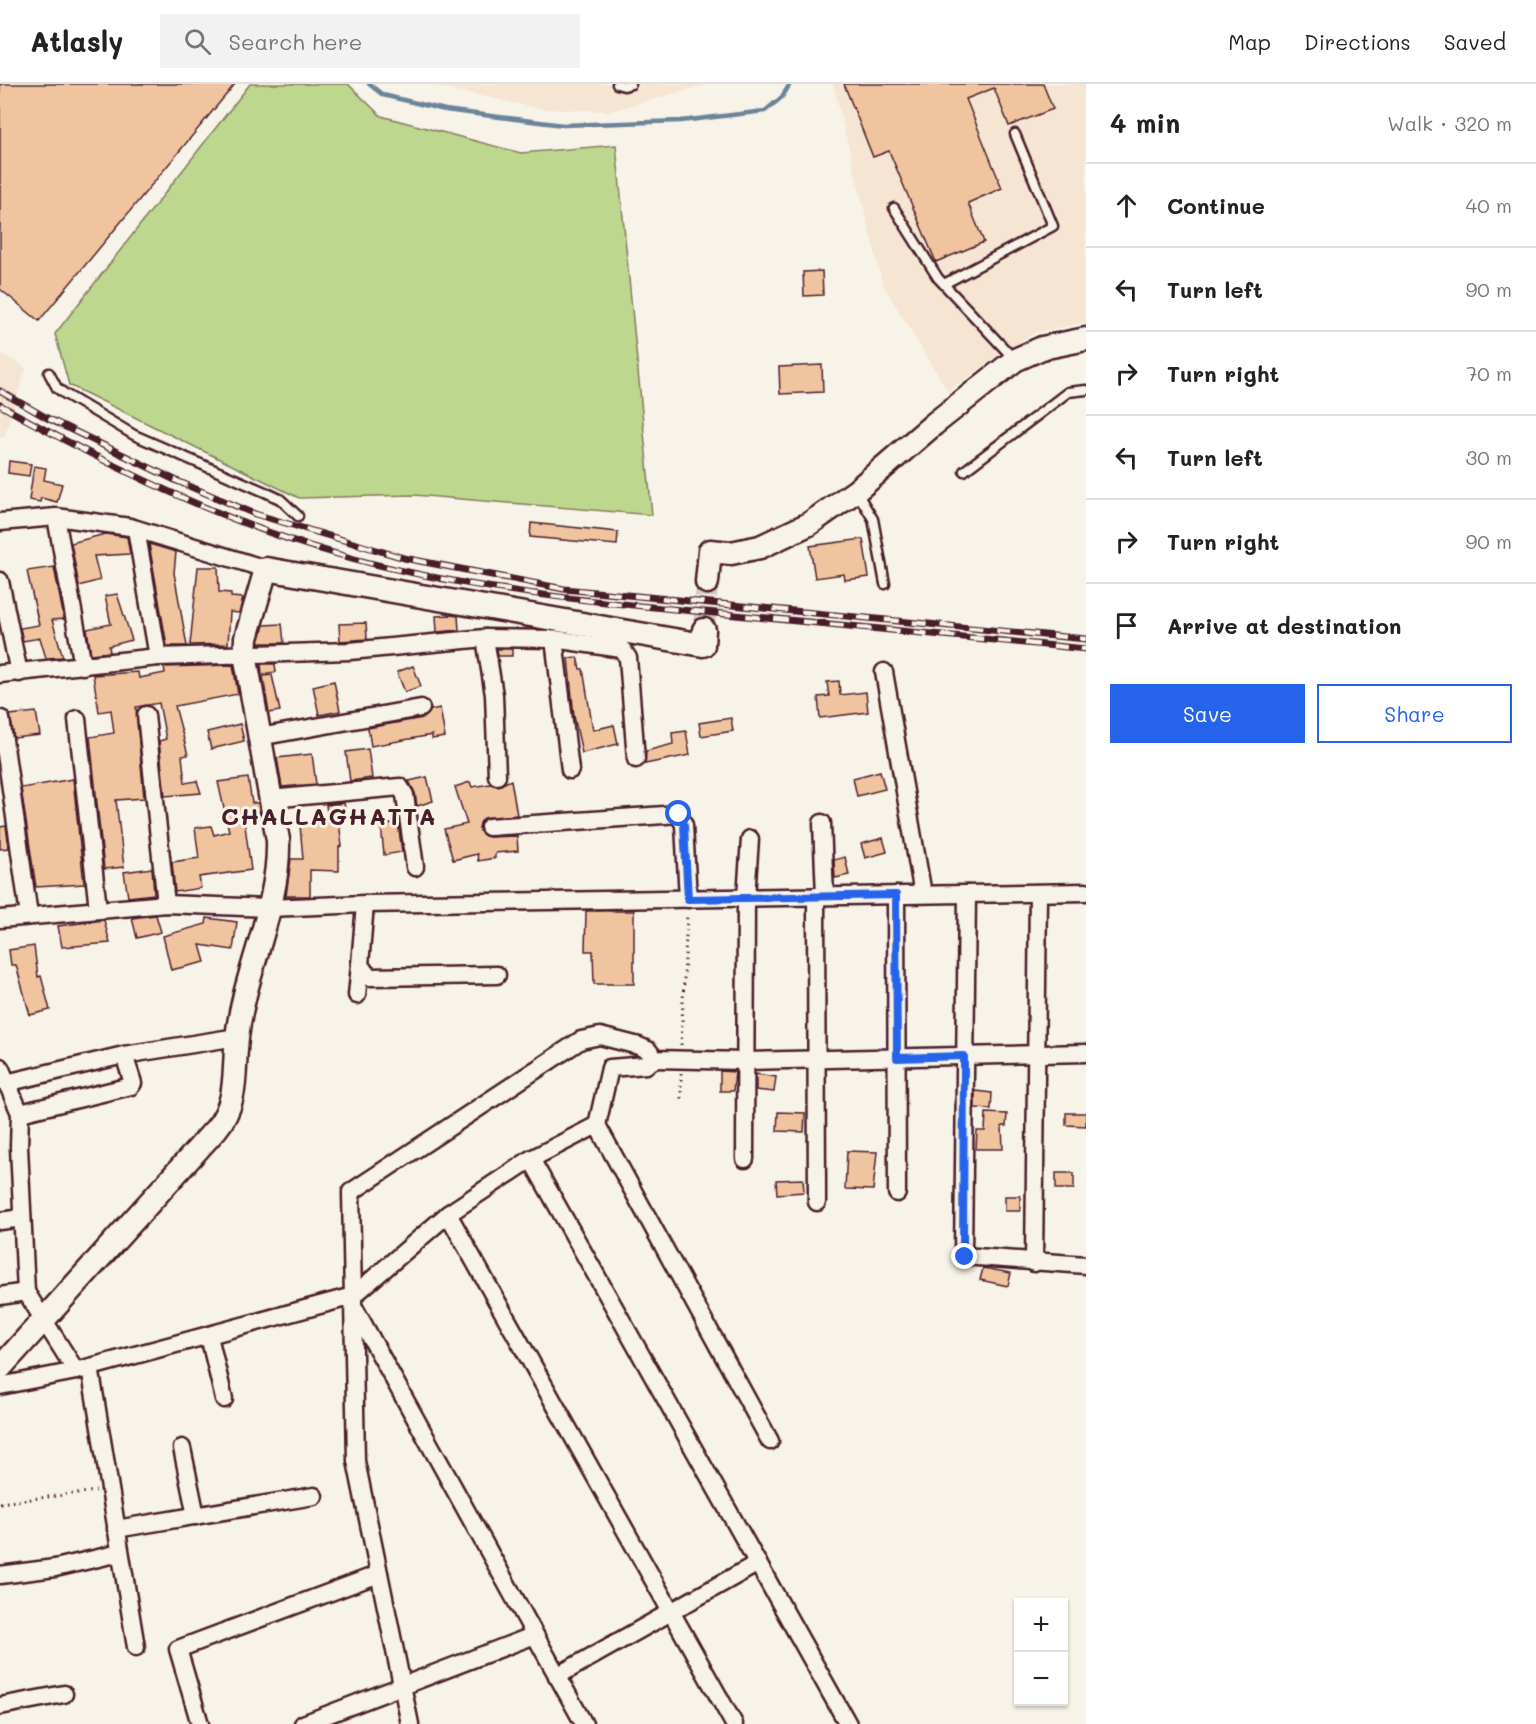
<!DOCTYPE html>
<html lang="en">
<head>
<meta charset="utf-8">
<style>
  body { margin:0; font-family:Mali,sans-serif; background:#f2f2f2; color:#222 }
  .controls { position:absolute; right:18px; bottom:18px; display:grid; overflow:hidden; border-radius:0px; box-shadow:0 2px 4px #0004 }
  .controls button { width:54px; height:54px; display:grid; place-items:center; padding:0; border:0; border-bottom:2px solid #e0e0e0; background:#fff; color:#222; font:30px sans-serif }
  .stop { position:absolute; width:18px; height:18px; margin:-14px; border:4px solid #2563eb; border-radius:50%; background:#fff }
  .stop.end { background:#2563eb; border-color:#fff; box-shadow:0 2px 6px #0008 }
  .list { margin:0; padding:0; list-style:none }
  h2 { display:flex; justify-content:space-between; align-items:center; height:78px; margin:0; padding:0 24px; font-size:26px }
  h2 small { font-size:20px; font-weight:400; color:#767676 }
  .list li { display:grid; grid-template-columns:39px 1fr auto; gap:18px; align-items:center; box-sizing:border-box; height:84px; padding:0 24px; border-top:2px solid #e0e0e0 }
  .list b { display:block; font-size:22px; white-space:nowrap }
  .list em { font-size:20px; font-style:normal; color:#767676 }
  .actions { display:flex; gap:12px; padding:18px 24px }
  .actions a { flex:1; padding:14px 0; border:2px solid #2563eb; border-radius:0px; text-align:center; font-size:21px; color:#2563eb }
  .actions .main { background:#2563eb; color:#fff }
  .icon { flex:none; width:33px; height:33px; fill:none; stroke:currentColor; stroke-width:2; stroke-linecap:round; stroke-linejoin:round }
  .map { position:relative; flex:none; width:1086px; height:1640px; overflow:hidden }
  header { display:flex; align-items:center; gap:36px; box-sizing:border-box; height:84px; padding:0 30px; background:#fff; border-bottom:2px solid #e0e0e0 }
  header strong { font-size:28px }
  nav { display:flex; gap:33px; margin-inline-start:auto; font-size:21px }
  .search { width:420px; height:54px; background:#f2f2f2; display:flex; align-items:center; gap:15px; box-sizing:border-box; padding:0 21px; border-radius:0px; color:#767676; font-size:22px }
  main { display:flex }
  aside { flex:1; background:#fff }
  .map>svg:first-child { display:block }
</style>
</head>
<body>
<header>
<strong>Atlasly</strong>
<div class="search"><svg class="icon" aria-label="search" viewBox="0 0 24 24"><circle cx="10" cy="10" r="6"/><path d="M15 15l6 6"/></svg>Search here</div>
<nav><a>Map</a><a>Directions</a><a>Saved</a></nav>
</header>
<main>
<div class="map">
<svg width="1086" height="1640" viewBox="0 0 1086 1640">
  <rect width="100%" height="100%" fill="#f7f3e8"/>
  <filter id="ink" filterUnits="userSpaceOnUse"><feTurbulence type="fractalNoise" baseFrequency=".0167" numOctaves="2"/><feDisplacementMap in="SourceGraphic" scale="12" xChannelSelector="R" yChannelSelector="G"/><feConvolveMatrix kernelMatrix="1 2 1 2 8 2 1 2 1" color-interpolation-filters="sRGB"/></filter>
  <g filter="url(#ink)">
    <g fill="#f5e5d2">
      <polygon points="426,0 708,0 610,27 541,25"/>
      <polygon points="833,0 1086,0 1086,238 1033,249 948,307 883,201"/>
      <polygon points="0,268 26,284 4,354 0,352"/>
    </g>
    <polygon fill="#bdd78e" stroke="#847b5c" stroke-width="1.5" points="250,0 348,0 381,32 521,69 616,61 652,431 414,411 299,414 69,301 55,250"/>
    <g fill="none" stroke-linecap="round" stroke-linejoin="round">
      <polyline stroke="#6c849a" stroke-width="4.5" points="369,0 383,11 445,26 563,41 681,37 765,27 782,13 790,0"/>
    </g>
    <g fill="#f1c4a0" stroke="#4a1f2b" stroke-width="1.5">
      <polygon points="0,0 235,0 39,237 0,205"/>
      <polygon points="844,0 1043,0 1053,25 1009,42 994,4 966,15 1002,104 968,119 984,158 936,178 889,67 873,73"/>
      <polygon points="822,187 823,211 804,212 803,188"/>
      <polygon points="822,281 823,308 780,310 779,283"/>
      <polygon points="9,377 31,380 29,392 8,389"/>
      <polygon points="34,382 46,384 44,396 62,400 57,418 41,414 40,418 29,416"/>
      <polygon points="531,439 618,448 617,461 530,453"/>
      <polygon points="105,450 127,453 130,470 94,472 100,496 79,502 71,459"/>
      <polygon points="863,455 869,493 845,496 844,490 815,494 810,462"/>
      <polygon points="149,460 176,468 174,489 187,562 167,562"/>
      <polygon points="54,483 64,535 52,536 63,573 46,574 40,554 23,557 20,544 39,541 27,487"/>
      <polygon points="198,483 218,483 219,508 231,509 231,513 243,514 239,529 230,528 228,560 190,561"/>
      <polygon points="117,510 132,556 109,562 110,568 91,570 87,545 111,540 105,512"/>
      <polygon points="451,531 458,532 459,546 437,548 436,532"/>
      <polygon points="366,539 367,555 340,557 339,540"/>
      <polygon points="282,540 284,559 259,559 264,541"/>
      <polygon points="497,565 512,565 512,572 498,572"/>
      <polygon points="577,573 580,585 583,585 593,646 614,641 618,660 582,669 574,632 568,574"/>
      <polygon points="261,580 275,580 276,588 262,590"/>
      <polygon points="233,581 238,610 175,622 188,671 182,672 185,699 197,697 201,709 165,712 159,657 166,655 159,619 136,623 144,714 116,716 124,783 104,785 90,653 114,649 111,626 99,628 93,591 138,588 139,594 165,589 164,583"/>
      <polygon points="413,582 421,602 405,608 397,588"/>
      <polygon points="272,591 280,627 269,629 263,592"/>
      <polygon points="334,597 340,627 319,631 313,602"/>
      <polygon points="839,597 840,611 866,608 868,628 820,634 818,613 829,612 827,598"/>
      <polygon points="440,624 445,653 432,655 432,651 371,662 368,644 423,634 431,626"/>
      <polygon points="36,628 40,651 14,654 10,631"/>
      <polygon points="731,634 733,647 701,652 699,639"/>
      <polygon points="240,640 244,657 211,665 207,648"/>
      <polygon points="686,647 690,671 645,680 646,667 673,660 672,649"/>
      <polygon points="368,665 372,694 350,697 346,668"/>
      <polygon points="312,670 316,700 282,703 277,674"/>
      <polygon points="880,687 885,705 857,712 853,694"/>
      <polygon points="427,693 433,717 417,722 415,709 409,697"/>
      <polygon points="248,694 252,719 258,719 260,731 244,734 251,786 199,793 201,804 175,808 172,778 199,774 195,744 211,742 214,751 229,747 218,698"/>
      <polygon points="73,695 84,800 36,803 21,704"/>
      <polygon points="511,696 517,731 484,734 479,744 481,749 489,753 517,752 518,767 495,769 495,774 478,777 477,770 453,776 444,745 467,740 455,703 470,698 472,703 490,700 498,702"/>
      <polygon points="344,719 346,731 328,735 326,721"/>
      <polygon points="339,737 342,762 339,763 339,787 310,786 310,812 286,812 291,775 303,775 300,741"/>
      <polygon points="398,739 402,768 384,771 381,741"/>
      <polygon points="6,742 9,764 0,765 0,743"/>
      <polygon points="883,754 887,768 865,774 861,760"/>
      <polygon points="845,773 849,791 835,794 834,776"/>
      <polygon points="152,784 154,810 128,813 124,788"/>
      <polygon points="586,827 634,827 634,900 594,900 593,867 585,867"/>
      <polygon points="156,831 161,848 137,854 132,834"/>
      <polygon points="207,834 237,838 233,866 200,861 205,878 171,886 163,852 206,840"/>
      <polygon points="104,836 110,859 62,863 58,842"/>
      <polygon points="34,862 38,893 41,892 50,926 30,931 16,881 11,881 9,866"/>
      <polygon points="720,987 735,988 733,1007 720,1007"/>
      <polygon points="756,990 776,993 774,1008 756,1006"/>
      <polygon points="975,1007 992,1009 991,1025 975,1024"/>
      <polygon points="778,1028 805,1029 804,1048 777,1047"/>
      <polygon points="986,1029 1007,1030 1006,1042 1002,1042 1003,1065 976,1065 977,1047 985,1047"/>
      <polygon points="1066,1029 1086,1029 1086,1042 1066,1041"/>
      <polygon points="847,1067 877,1068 873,1106 845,1105"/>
      <rect x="1056" y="1089" width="18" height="16"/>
      <polygon points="803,1095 804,1108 777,1110 776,1096"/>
      <rect x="1005" y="1112" width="15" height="15"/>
      <polygon points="983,1184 1011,1189 1008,1202 980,1196"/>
    </g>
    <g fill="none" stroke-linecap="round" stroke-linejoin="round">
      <polyline stroke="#d4c9c2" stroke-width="22" stroke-dasharray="22 11" stroke-linecap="butt" points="704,546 707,498"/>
      <defs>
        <g id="lane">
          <polyline points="617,0 624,2 631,0"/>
          <polyline points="894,124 938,194 1015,276"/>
          <polyline points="944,200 1053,142 1015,50"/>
          <polyline points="49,289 57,304 65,310 134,351 265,408 280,415 298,432"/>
          <polyline points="964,387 1068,308 1086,306"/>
          <polyline points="856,407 873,435 885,500"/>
        </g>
        <g id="street">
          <polyline points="56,433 83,582"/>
          <polyline points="0,438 56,433 130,443 266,485"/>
          <polyline points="136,445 158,573"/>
          <polyline points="0,497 19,589"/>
          <polyline points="485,554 494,611 497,692"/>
          <polyline points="554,555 570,686"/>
          <polyline points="884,588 923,810"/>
          <polyline points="0,590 158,573 350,567 485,554 554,555 622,565 628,574 636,675"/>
          <polyline points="146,631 166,820"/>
          <polyline points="1,635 29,831"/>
          <polyline points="77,635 98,825"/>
          <polyline points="259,653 421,624"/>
          <polyline points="270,715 400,703 405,711 415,783"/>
          <polyline points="822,739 825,812"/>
          <polyline points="489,743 679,730 684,741 688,815"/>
          <polyline points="967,810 963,1172 1086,1181"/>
          <polyline points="896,811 897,1109"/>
          <polyline points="816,812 817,1118"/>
          <polyline points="365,820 360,881 369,893 497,891"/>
          <polyline points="0,835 166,820 269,824 365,820 1086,808"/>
          <polyline points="357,911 360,881"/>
          <polyline points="0,983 20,1029 19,1063 26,1208"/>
          <polyline points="6,999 124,971 237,953"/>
          <polyline points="20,1029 131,1002 133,999 124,971"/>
          <polyline points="597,1041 770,1357"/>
          <polyline points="531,1075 848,1640"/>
          <polyline points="745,1075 746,813 750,755"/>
          <polyline points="448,1130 734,1640"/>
          <polyline points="0,1137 22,1134"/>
          <polyline points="1034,1179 1038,809"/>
          <polyline points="0,1212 26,1208 76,1287"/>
          <polyline points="355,1225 584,1640"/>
          <polyline points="209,1252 224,1315"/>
          <polyline points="90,1283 136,1563"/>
          <polyline points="0,1302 76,1287 353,1212 448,1130 531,1075 597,1041 610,984 646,981 655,975"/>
          <polyline points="182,1364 196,1432"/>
          <polyline points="116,1445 314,1412"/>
          <polyline points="0,1491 55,1484 120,1469"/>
          <polyline points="557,1592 758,1479"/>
          <polyline points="0,1622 64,1610"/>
          <polyline points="200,1640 178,1565 379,1490"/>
          <polyline points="303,1640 535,1551"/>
          <polyline points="410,1640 356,1377 351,1108 581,956 600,952 639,962 648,966 655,975 745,977 1086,969"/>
        </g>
        <g id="secondary">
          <polyline points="707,498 710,467 731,469 760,463 809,440 856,407 934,340 1015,276 1042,264 1086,255"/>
          <path d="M0,1284L216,1045C239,1018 233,987 237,954C244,887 280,823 278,756L245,570L246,554L266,485L703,561L704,546"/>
        </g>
      </defs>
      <use href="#lane" stroke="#4a1f2b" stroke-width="13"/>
      <use href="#street" stroke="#4a1f2b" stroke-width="21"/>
      <use href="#secondary" stroke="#4a1f2b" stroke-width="27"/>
      <g stroke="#4a1f2b" stroke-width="3" stroke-dasharray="1.5 4.5" stroke-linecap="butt">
        <polyline points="681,961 687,830"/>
        <polyline points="681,989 681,1017"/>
        <polyline points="0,1419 96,1407"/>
      </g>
      <use href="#lane" stroke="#f7f3e8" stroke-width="8"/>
      <use href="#street" stroke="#f7f3e8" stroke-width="16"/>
      <use href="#secondary" stroke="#f7f3e8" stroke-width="22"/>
      <defs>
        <g id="rail">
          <polyline points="0,307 47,334 177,397 255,430 404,474 564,505 1086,555"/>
          <path d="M0,321C104,379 215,435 330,468C455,505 585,517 715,529C838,541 962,553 1086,565"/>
        </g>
      </defs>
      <use href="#rail" stroke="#4a1f2b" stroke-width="7"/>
      <use href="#rail" stroke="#f7f3e8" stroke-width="4.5" stroke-dasharray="14" stroke-linecap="butt"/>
    </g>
  </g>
  <g fill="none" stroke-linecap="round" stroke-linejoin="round" filter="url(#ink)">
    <polyline stroke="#2563eb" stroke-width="8" points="679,730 684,741 688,815 896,811 897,974 964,972 963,1169 965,1173"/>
  </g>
  <g text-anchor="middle" stroke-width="6" stroke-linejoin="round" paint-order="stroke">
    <g font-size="24" font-weight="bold" letter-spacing="1.5" fill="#4a1f2b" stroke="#f7f3e8">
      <text x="329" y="741">CHALLAGHATTA</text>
    </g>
  </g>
</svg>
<div class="controls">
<button>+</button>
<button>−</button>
</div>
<div class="stop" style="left:679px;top:730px"></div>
<div class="stop end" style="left:965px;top:1173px"></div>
</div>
<aside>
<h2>4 min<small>Walk · 320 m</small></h2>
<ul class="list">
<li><svg class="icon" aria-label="ahead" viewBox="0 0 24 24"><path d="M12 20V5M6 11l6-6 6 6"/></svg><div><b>Continue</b></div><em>40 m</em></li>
<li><svg class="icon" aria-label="left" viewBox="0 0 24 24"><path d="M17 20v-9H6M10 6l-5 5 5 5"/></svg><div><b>Turn left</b></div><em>90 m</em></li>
<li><svg class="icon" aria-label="right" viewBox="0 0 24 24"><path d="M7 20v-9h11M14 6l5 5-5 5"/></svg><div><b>Turn right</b></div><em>70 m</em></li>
<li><svg class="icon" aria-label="left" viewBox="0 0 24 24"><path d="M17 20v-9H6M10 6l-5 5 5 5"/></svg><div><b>Turn left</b></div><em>30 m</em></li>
<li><svg class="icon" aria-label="right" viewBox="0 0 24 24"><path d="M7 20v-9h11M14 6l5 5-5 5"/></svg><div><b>Turn right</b></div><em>90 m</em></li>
<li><svg class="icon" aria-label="arrive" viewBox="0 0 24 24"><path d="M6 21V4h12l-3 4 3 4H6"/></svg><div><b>Arrive at destination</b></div></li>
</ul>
<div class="actions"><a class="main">Save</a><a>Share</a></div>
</aside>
</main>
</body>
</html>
